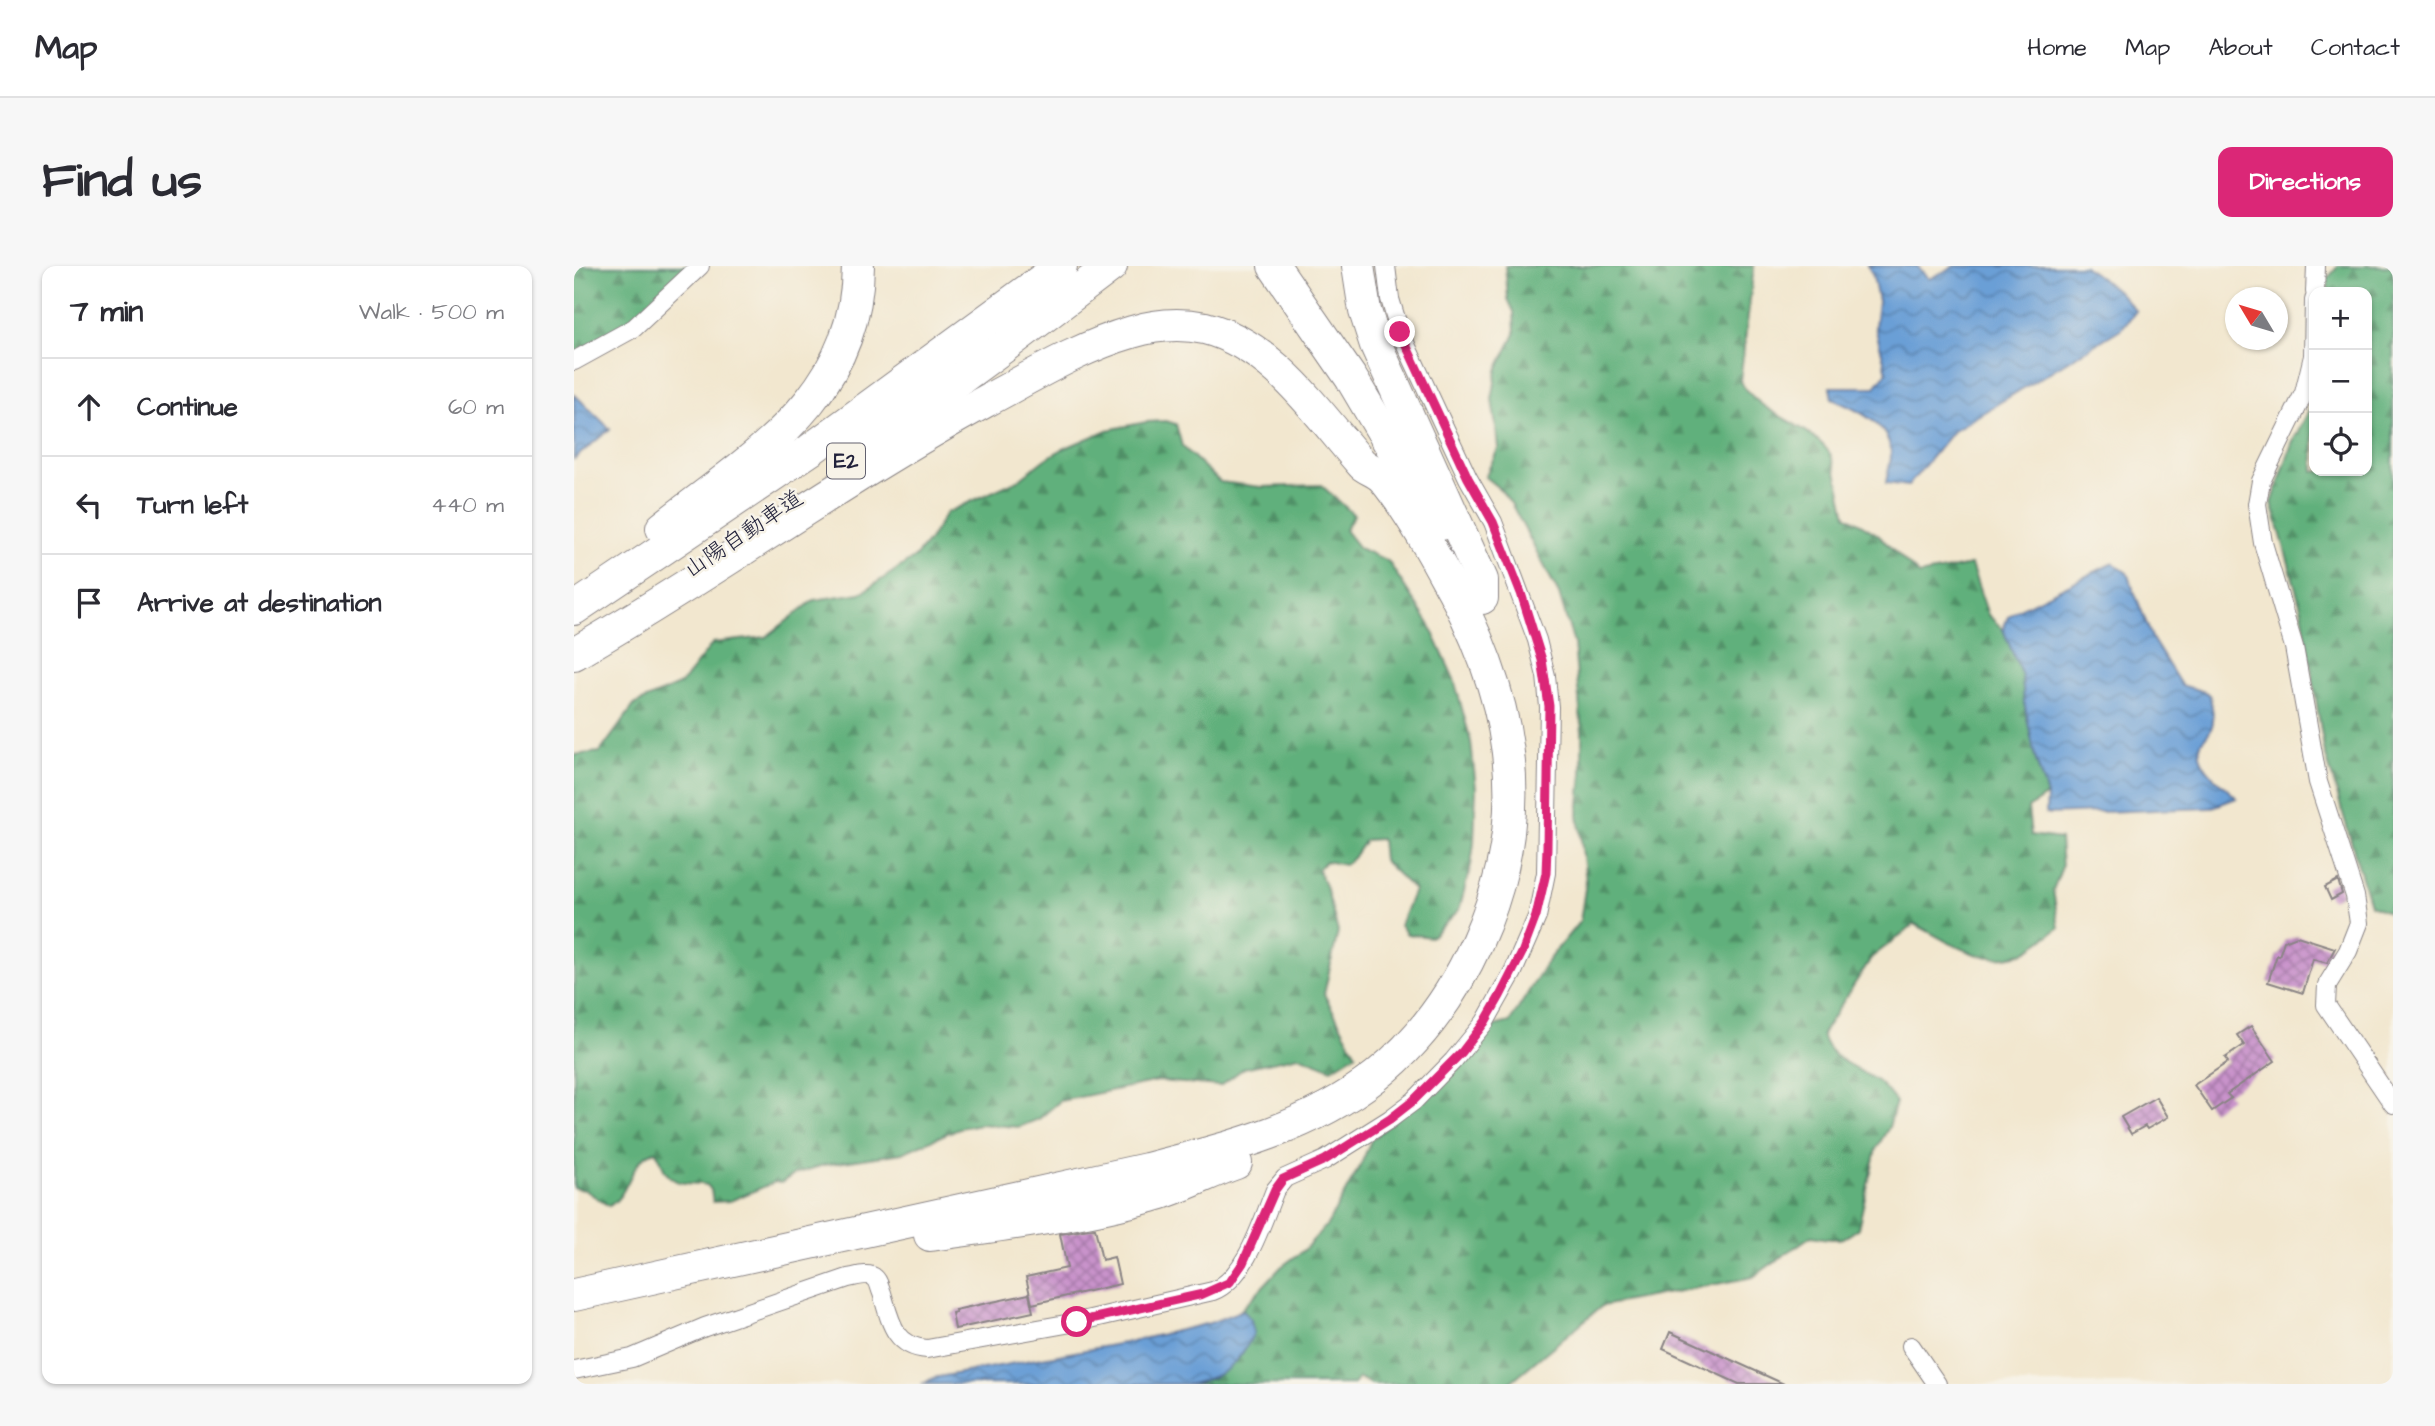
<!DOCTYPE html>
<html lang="en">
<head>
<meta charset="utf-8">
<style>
  body { margin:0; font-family:"Architects Daughter","Klee One",sans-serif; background:#f7f7f7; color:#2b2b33 }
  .controls { position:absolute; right:21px; top:21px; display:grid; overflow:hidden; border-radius:14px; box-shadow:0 2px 5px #0004 }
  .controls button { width:63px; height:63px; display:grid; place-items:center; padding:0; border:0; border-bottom:2px solid #e1e1e2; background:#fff; color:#2b2b33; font:35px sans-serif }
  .compass { position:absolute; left:1651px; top:21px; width:63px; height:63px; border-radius:50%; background:#fff; box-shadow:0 2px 5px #0004; rotate:308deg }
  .stop { position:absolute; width:21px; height:21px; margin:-16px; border:5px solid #db2777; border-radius:50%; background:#fff }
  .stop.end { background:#db2777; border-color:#fff; box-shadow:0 2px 7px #0008 }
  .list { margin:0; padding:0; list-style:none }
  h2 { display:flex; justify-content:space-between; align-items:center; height:91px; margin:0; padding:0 28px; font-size:30px }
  h2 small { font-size:23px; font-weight:400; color:#7c7c81 }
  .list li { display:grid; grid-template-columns:46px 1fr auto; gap:21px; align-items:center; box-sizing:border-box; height:98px; padding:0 28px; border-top:2px solid #e1e1e2 }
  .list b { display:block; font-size:26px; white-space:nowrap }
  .list em { font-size:23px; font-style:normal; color:#7c7c81 }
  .icon { flex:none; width:38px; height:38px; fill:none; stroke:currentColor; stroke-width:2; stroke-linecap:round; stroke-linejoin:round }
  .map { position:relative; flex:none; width:1819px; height:1118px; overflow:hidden; border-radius:14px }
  header { display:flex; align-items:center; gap:42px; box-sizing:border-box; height:98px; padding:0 35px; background:#fff; border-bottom:2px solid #e1e1e2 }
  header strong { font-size:33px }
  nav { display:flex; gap:38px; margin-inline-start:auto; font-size:24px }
  .intro { display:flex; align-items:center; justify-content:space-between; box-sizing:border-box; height:168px; padding:0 42px }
  h1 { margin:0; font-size:49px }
  .button { padding:18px 32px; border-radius:14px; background:#db2777; color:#fff; font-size:24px; font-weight:700 }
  main { display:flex; gap:42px; padding:0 42px }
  aside { flex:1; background:#fff; border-radius:14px; box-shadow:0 2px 5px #0004 }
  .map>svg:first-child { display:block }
</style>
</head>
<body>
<header>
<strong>Map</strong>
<nav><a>Home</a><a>Map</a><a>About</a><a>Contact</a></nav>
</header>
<div class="intro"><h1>Find us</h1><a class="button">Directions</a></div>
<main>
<aside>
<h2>7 min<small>Walk · 500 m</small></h2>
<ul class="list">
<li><svg class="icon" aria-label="ahead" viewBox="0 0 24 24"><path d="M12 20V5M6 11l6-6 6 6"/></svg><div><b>Continue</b></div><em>60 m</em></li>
<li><svg class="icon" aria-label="left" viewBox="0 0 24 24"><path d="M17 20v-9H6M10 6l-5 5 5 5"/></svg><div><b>Turn left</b></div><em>440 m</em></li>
<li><svg class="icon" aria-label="arrive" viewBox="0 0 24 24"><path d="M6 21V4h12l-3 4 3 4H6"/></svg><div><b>Arrive at destination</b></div></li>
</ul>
</aside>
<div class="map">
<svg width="1819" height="1118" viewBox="0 0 1819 1118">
  <defs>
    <pattern id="forest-firs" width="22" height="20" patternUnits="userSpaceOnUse" patternTransform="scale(1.75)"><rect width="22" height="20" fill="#60b07b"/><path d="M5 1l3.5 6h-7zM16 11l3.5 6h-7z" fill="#4f8f66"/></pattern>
    <pattern id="water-waves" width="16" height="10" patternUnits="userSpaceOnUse" patternTransform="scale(1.75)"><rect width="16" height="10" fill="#6a9fd6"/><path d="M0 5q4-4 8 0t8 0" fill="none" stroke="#5781af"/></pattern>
    <pattern id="building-cross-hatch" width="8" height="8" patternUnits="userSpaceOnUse" patternTransform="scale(1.75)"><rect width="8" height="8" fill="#c993cb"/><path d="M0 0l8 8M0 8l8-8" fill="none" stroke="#a378a6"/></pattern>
  </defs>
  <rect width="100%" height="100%" fill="#f7f3e8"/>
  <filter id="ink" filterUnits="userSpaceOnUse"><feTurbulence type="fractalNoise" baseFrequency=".0143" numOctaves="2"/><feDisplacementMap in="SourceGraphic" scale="14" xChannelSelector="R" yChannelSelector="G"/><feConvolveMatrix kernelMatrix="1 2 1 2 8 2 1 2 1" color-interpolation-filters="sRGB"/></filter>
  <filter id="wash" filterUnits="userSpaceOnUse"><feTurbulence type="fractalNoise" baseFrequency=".00686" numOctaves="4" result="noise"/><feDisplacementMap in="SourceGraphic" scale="28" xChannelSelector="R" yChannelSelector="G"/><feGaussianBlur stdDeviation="1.57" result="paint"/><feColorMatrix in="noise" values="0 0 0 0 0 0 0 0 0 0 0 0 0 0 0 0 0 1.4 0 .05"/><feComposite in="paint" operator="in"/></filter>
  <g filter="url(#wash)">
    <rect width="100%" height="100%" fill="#f2e7cf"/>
    <g fill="url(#forest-firs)" stroke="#41695b" stroke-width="2">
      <polygon points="0,0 118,0 56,58 0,89"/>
      <path d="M931,0H1180L1166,115C1188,151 1230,154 1255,186C1262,195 1268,235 1272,249L1303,268L1345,309L1397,299L1414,349L1429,363L1448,410L1450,436L1461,491L1473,529L1454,542L1457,569L1486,573L1488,601L1479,624L1485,662C1473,670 1461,681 1448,687C1409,702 1374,676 1341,658L1298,691L1248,768C1254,794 1283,801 1303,815C1310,820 1316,829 1322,836L1315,861L1302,883L1284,962C1267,978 1258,973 1237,970L1179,1011L1028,1040L934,1118H798L785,1112L779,1118H617L638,1113L669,1044L666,1045L707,1001L730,984L753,959L788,896L797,874L891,794L920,760L936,756L974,694L1006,655L1012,616L1004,548L1008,508V466L1000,378L985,328L938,239L927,224L911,211L925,181L918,134L923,104L941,68L940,46L934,33Z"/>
      <polygon points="1764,0 1819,0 1819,648 1796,639 1750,483 1728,345 1698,237 1718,177 1740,135 1740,205 1793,205 1793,26 1754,26 1754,12"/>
      <path d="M592,155L602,158L608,180L646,216L687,221L747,219L780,249L771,264L785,282L814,295L855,358L880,413L897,476L902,522L900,577L897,599L885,644L857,671L833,668L826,659L840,624L809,594L807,573L791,574L779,592L770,599L752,595L744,603L753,624L764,666L750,728L782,788L758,803L725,790L670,802L646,820L584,815L486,835L465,853L445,861L406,858L385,862L328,887L250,899L220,908L207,917L201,916L156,935L139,936L137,924L133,919C117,915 102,922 91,905C87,898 87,891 81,885C55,893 56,929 35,940L11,924L0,922V489L26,486L61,438L107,418L139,377L192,371L240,334L286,327L295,322L341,291L356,273L372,247L444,214L471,193L489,183L533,164L572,156Z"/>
    </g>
    <g fill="url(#water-waves)" stroke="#466088" stroke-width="2">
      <path d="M1294,0H1343L1355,13L1381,0H1510L1545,26L1562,45L1548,62L1379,165L1334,220L1312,217C1313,208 1317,198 1317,189C1317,158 1282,143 1258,133L1256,121H1301L1313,106L1301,61L1304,35L1299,10Z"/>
      <polygon points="0,128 36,163 0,193"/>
      <path d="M1539,297L1553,307L1579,374L1607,419L1631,426L1636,429C1637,440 1642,453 1637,463C1635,468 1630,472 1627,477C1618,498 1650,520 1663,532L1636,542L1472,548L1473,529L1461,491L1450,436L1448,410L1429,363L1434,351L1445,343Z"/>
      <path d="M669,1044L677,1054L680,1067C664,1099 651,1110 617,1118H349L359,1112L555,1076L636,1057Z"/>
    </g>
    <g id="blocks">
      <g fill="url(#building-cross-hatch)">
        <polygon points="1764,614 1768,628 1757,634 1751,621"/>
        <polygon points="1723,670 1761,682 1753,697 1739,693 1729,727 1694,716 1703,689 1705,690 1710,675"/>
        <polygon points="1677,760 1701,795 1653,828 1657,832 1638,845 1620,819 1654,796 1651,792 1670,779 1663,769"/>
        <polygon points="1582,831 1594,851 1573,863 1571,860 1557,868 1547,851"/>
        <polygon points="521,962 528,994 540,991 546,1018 458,1038 452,1011 493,1002 486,968"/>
        <polygon points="455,1028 459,1046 381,1063 378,1047 382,1046 381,1044"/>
        <polygon points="1096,1066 1210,1118 1165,1118 1089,1083"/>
      </g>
    </g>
  </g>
  <g filter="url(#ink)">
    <use href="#blocks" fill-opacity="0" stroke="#8a8485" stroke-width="2"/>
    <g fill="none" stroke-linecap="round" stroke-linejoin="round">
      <defs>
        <g id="minor">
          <polyline points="1741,26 1742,0"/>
          <polyline points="1740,34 1739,90 1730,127 1687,215 1683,238 1689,277 1720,381 1744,516 1781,630 1785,657 1774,685 1753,719 1752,739 1819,838"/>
          <polyline points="0,95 60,62 126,0"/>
          <polyline points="1337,1080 1363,1118"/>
          <path d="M0,1104L58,1092L131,1061L274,1012C281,1011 295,1006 301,1012C305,1015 306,1023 308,1027C316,1054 320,1081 353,1083L503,1056L639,1025C672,1012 688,956 701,924L711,912L751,894L816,853L840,835L879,795L911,756L939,706L963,651L972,607L975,441L972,410L963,374L919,256L894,212L826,66L816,33L812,0"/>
        </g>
        <g id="motorway">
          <polyline points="700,0 777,112 864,259"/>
          <polyline points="784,0 791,45 802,79 908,314 908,332"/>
          <polyline points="279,191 431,80 537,0"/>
          <path d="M88,262C180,189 283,132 284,0"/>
          <polyline points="0,343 236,184 487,0"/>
          <path d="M0,388C139,308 269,213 410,136C457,111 506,81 558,66C581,59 607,57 631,62C700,80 743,147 788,198C795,204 804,206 810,213C832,240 850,271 867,302C937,424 963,543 903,676C880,727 846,775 802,810C734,863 655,882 573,903L0,1029"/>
          <path d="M356,969C429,959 507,949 577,930C607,922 633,907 662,897"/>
        </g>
      </defs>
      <use href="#minor" stroke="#8a8485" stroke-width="20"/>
      <use href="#motorway" stroke="#8a8485" stroke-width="34"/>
      <use href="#minor" stroke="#fff" stroke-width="18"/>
      <use href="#motorway" stroke="#fff" stroke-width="32"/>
    </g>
  </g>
  <g fill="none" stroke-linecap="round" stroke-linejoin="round" filter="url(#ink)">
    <polyline stroke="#db2777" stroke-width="9" points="503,1056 629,1028 656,1016 669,997 701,924 709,913 751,894 816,853 839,835 888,786 911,756 926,730 948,687 962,650 972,607 973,581 975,440 968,394 947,327 919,256 894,212 826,66"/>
  </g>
  <g text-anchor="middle" stroke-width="5" stroke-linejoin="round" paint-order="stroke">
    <rect fill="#f7f3e8" stroke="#62616f" stroke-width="2" x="253" y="177.5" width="38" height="35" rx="5"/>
    <g font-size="21" font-weight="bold" fill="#22223b">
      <text x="272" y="202">E2</text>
    </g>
    <g font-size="23" fill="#22223b" stroke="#f7f3e8">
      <text transform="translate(169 267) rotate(-34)" y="8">山陽自動車道</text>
    </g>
  </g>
</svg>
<div class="controls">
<button>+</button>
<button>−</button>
<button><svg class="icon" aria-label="locate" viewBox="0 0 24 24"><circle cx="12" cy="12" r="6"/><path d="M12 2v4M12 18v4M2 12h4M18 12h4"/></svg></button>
</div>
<svg class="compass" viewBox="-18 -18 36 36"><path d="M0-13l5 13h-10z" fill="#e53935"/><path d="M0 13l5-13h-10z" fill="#7c7c81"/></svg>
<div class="stop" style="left:503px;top:1056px"></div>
<div class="stop end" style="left:826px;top:66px"></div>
</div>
</main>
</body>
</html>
